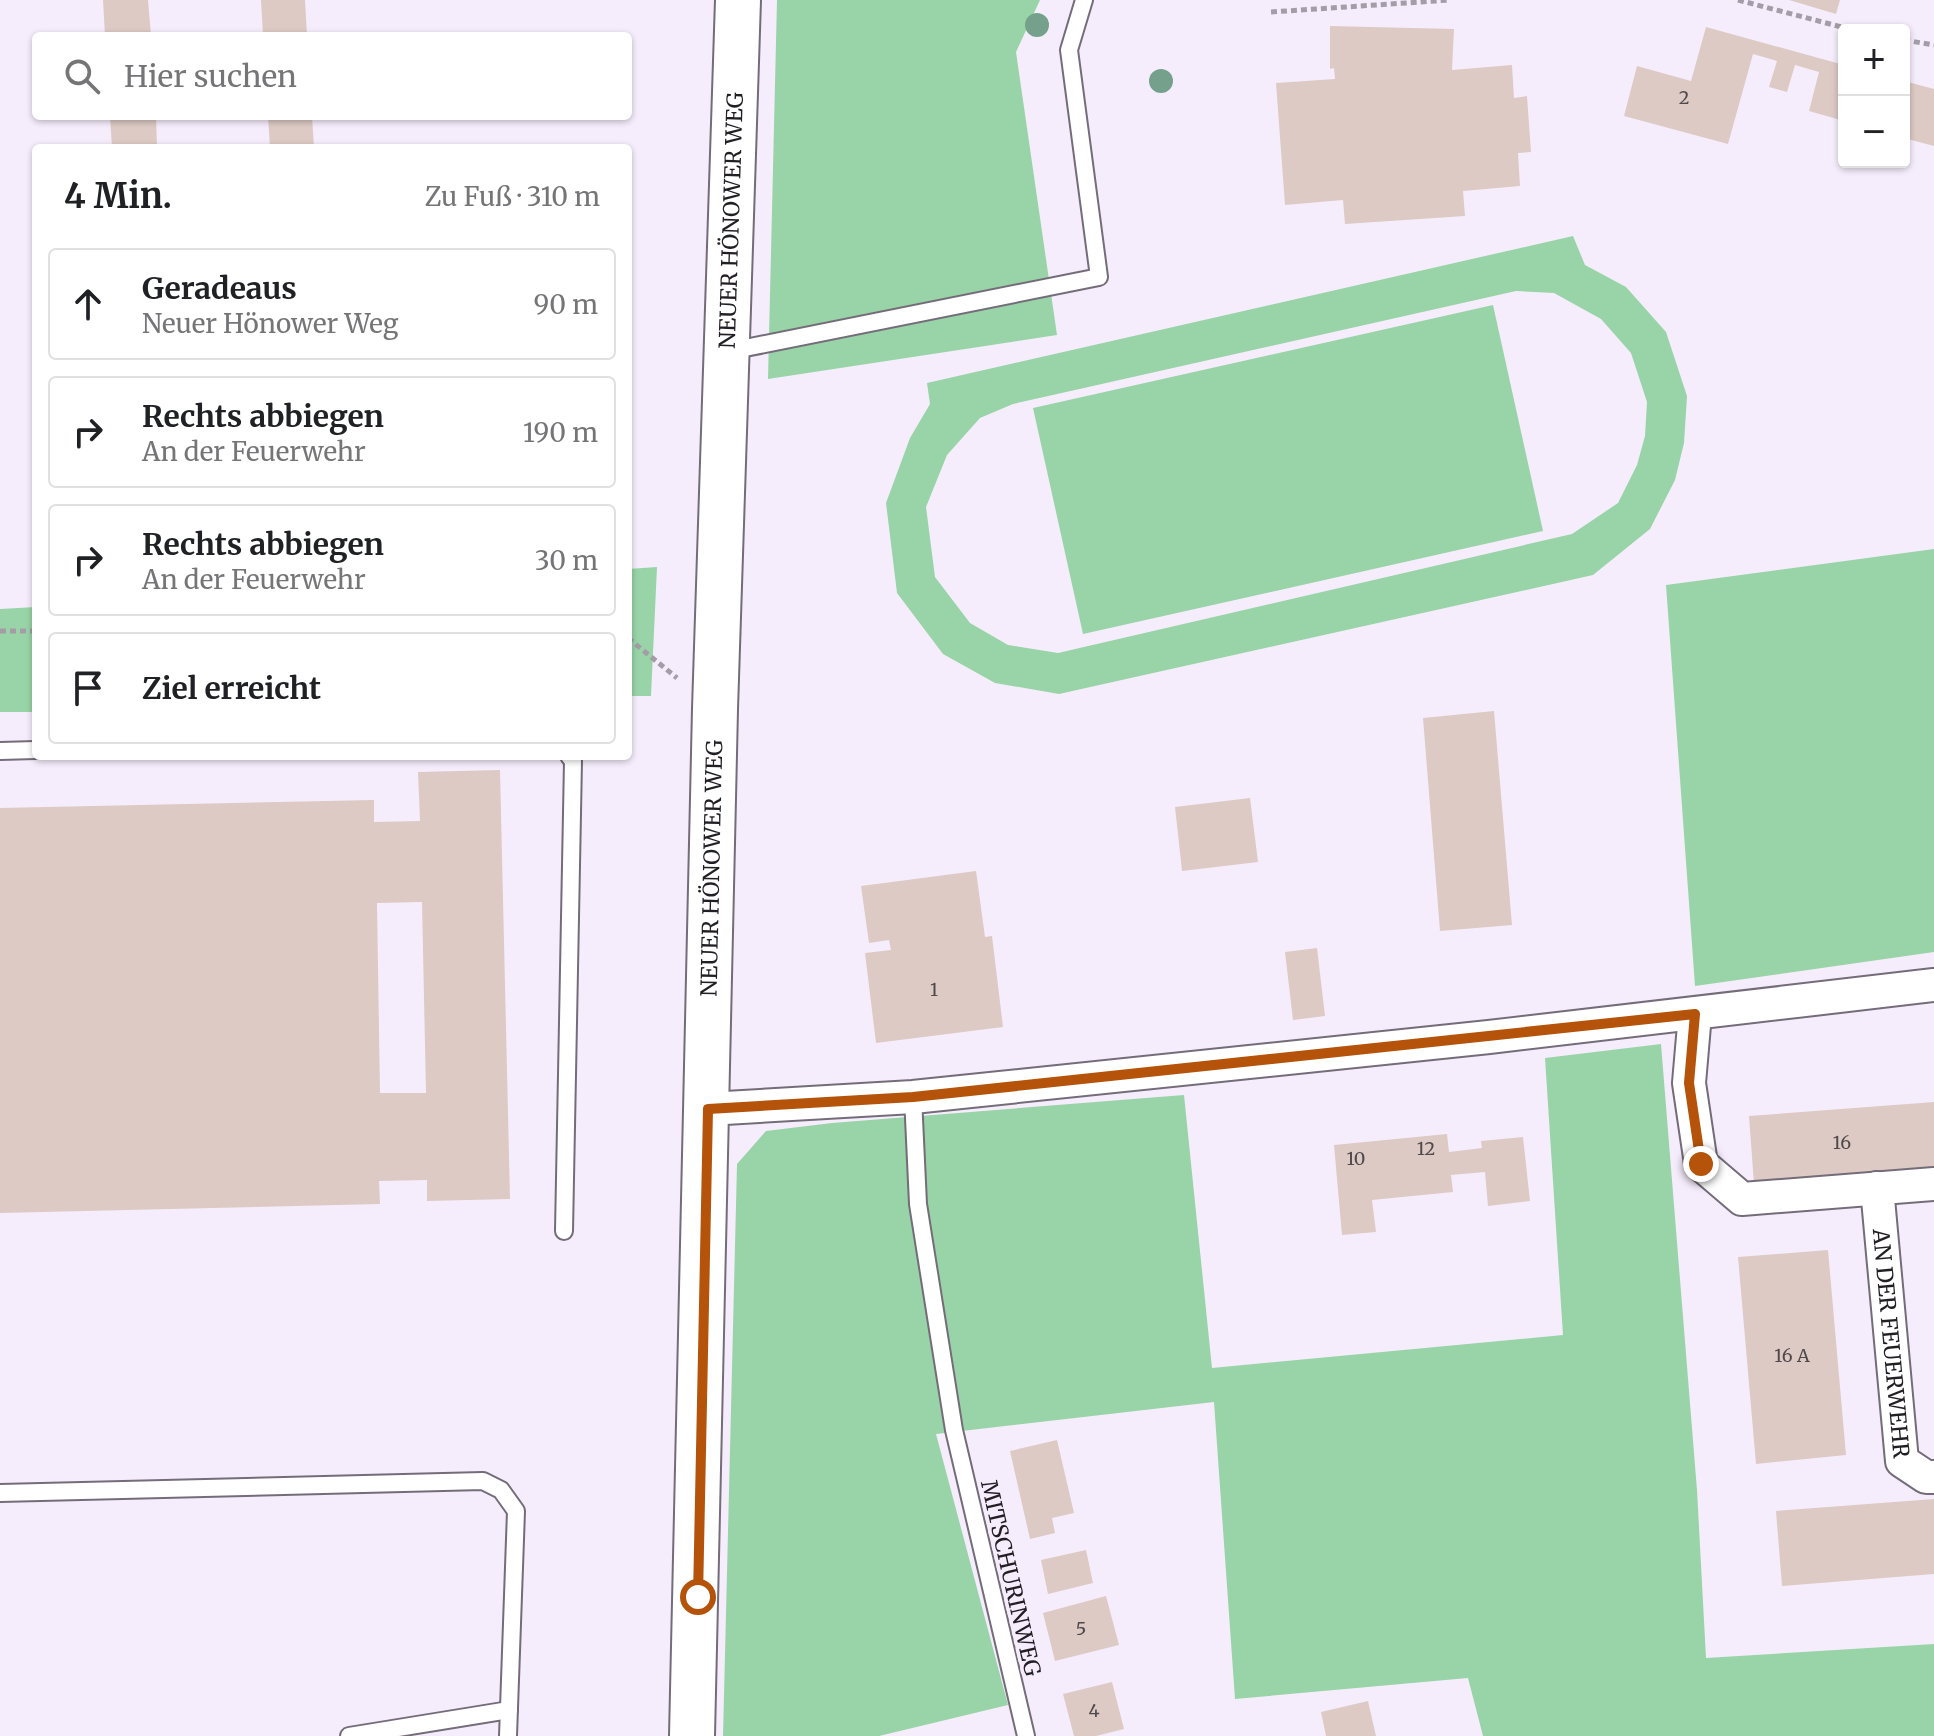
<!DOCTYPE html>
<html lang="de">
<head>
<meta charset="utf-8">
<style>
  body { margin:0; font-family:Merriweather,serif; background:#f2f2f2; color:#202124 }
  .controls { position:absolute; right:24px; top:24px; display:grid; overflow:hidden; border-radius:8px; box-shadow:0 2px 6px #0004 }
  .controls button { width:72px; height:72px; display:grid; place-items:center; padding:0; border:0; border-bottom:2px solid #e0e0e0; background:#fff; color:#202124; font:40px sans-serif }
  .stop { position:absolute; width:24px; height:24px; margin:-18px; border:6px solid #b45309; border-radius:50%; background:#fff }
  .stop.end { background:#b45309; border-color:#fff; box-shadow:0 2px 8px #0008 }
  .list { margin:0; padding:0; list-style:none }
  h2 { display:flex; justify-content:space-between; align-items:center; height:104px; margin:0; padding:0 32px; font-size:34px }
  h2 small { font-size:26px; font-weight:400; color:#757577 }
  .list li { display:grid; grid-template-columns:52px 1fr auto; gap:24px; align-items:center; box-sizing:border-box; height:112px; margin:0 16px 16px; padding:0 16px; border:2px solid #e0e0e0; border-radius:8px }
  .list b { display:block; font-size:30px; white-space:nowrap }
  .list p { margin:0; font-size:26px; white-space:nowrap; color:#757577 }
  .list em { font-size:26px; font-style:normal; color:#757577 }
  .icon { flex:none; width:44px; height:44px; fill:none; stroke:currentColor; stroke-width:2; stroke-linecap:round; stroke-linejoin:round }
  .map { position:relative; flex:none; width:1934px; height:1736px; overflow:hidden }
  .search { position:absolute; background:#fff; box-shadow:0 2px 6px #0004; left:32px; top:32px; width:600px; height:88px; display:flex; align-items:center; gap:20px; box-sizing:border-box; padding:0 28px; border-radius:8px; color:#757577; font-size:30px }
  .panel { position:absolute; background:#fff; box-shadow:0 2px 6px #0004; left:32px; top:144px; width:600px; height:616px; border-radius:8px }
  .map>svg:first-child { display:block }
</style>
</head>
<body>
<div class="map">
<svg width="1934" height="1736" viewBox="0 0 1934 1736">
  <rect width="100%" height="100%" fill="#f6edfc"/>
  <g fill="#98d4a7" fill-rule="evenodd">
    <polygon points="777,0 1040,0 1016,52 1057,335 768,379"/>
    <path d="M1573,236L1585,265L1626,287L1666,332L1687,396L1684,443L1675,480L1650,529L1593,575L1059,694L995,683L943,654L897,593L886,503L910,438L930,404L927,383ZM1516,291L1554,293L1601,319L1631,353L1647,402L1645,436L1637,465L1618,503L1572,534L1058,653L1008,645L970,623L935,577L926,507L947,455L980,418L1013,404Z"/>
    <polygon points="1493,305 1543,531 1083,634 1033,408"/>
    <polygon points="1934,549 1934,952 1695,986 1666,585"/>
    <polygon points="657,567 651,696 628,696 628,569"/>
    <polygon points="36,607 36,712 0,712 0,609"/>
    <polygon points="1661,1044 1697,1490 1706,1658 1934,1644 1934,1736 1483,1736 1468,1678 1235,1699 1214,1402 936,1434 1008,1705 879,1736 723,1736 737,1164 766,1131 832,1123 1184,1095 1212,1368 1563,1335 1545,1058"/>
  </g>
  <g fill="#ddcac5" fill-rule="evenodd">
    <polygon points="103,0 148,0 151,36 105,36"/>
    <polygon points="261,0 305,0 307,36 263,36"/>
    <polygon points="1789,0 1840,0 1836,14"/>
    <polygon points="1330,26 1454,29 1452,70 1512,65 1514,98 1527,96 1531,152 1518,153 1520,186 1463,191 1465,216 1345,224 1343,200 1285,205 1276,83 1335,79 1334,68 1330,69"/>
    <polygon points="1706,27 1844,65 1844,121 1809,111 1819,72 1795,65 1787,92 1769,87 1777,61 1753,54 1728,144 1624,116 1637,66 1691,81"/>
    <polygon points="1904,81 1934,89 1934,146 1904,138"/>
    <polygon points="110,116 156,116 157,148 112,148"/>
    <polygon points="268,116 312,116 314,148 270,148"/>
    <polygon points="1494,711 1512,925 1440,931 1423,718"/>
    <path d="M500,770L510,1199L427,1201V1180L379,1181L380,1204L0,1213V808L374,800V822L420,821L418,772ZM422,902L426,1093H380L377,903Z"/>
    <polygon points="1250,798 1258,862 1182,871 1175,807"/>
    <polygon points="976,871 985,937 992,936 1003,1027 876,1043 865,953 891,950 889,940 869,943 861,886"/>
    <polygon points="1317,948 1325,1016 1293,1020 1285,952"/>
    <polygon points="1934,1102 1934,1170 1754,1184 1749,1116"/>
    <polygon points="1447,1134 1449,1152 1482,1148 1481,1141 1523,1137 1530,1201 1488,1206 1485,1172 1451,1175 1453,1192 1372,1200 1376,1232 1342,1235 1334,1145"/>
    <polygon points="1828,1250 1846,1455 1756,1464 1738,1257"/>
    <polygon points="1057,1440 1074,1513 1052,1518 1055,1533 1030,1539 1010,1451"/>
    <polygon points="1934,1499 1934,1574 1782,1586 1776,1511"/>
    <polygon points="1086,1550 1093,1583 1048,1594 1041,1560"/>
    <polygon points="1106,1596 1119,1645 1055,1661 1043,1613"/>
    <polygon points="1112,1682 1124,1729 1096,1736 1074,1736 1063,1694"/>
    <polygon points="1368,1701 1376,1736 1326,1736 1321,1712"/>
  </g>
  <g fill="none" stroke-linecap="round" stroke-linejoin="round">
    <defs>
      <g id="service">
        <polyline points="730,351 1099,277 1069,50 1084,0"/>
        <polyline points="0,751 36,750"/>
        <polyline points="913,1097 918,1204 954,1430 1026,1736"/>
        <polyline points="564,1231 573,761 569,756"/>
        <polyline points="0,1493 483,1481 501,1490 516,1511 508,1736"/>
        <polyline points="349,1736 509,1710"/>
      </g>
      <g id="minor">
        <polyline points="1695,1014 1689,1083 1701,1164 1742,1199 1934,1184"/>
        <polyline points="708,1109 913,1097 1489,1037 1934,985"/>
        <path id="s1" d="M1877,1188L1902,1461L1926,1477H1934"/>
      </g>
      <g id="secondary">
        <path id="s2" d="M692,1736L715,709L738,0"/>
      </g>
    </defs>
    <use href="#service" stroke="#746c79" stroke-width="20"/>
    <use href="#minor" stroke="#746c79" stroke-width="36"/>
    <use href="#secondary" stroke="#746c79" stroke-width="48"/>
    <g stroke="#a49da8" stroke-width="5" stroke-dasharray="6 4" stroke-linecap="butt">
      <polyline points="1738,0 1853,30"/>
      <polyline points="1271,12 1450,0"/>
      <polyline points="1904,40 1934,45"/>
      <polyline points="0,631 36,631"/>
      <polyline points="628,638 677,678"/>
    </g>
    <use href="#service" stroke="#fff" stroke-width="16"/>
    <use href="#minor" stroke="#fff" stroke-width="32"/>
    <use href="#secondary" stroke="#fff" stroke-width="44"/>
  </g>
  <g fill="#75a08c">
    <circle cx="1037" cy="25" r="12"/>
    <circle cx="1161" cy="81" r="12"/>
  </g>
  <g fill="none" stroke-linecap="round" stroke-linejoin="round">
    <polyline stroke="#b45309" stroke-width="10" points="698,1597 708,1109 913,1097 1695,1014 1689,1083 1701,1164"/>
  </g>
  <g text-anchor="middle" stroke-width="7" stroke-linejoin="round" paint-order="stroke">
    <g font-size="18" fill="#50494c">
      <text x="1684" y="104">2</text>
      <text x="934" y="996">1</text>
      <text x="1842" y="1149">16</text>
      <text x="1426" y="1155">12</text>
      <text x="1356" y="1165">10</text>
      <text x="1792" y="1362">16 A</text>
      <text x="1081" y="1635">5</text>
      <text x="1094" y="1717">4</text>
    </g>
    <g font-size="22" fill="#211e24" stroke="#f6edfc">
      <text dy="8" stroke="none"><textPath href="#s2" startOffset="1516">NEUER HÖNOWER WEG</textPath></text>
      <text dy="8" stroke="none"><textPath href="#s2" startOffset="868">NEUER HÖNOWER WEG</textPath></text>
      <text dy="8" stroke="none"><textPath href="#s1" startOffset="156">AN DER FEUERWEHR</textPath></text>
      <text transform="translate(1011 1578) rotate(77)" y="8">MITSCHURINWEG</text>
    </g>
  </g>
</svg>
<div class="controls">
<button>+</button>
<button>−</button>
</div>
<div class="stop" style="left:698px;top:1597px"></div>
<div class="stop end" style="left:1701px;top:1164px"></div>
<div class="search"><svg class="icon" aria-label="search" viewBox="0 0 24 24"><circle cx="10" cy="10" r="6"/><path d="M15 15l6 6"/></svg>Hier suchen</div>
<section class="panel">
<h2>4 Min.<small>Zu Fuß · 310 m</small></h2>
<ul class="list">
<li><svg class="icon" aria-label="ahead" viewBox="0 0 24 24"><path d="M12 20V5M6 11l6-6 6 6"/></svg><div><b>Geradeaus</b><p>Neuer Hönower Weg</p></div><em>90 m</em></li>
<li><svg class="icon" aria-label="right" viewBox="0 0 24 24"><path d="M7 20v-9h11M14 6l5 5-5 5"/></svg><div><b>Rechts abbiegen</b><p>An der Feuerwehr</p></div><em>190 m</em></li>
<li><svg class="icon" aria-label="right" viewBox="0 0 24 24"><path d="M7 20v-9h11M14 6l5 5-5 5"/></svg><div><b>Rechts abbiegen</b><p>An der Feuerwehr</p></div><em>30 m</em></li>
<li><svg class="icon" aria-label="arrive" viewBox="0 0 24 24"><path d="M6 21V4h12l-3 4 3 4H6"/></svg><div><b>Ziel erreicht</b></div></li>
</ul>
</section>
</div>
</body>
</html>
